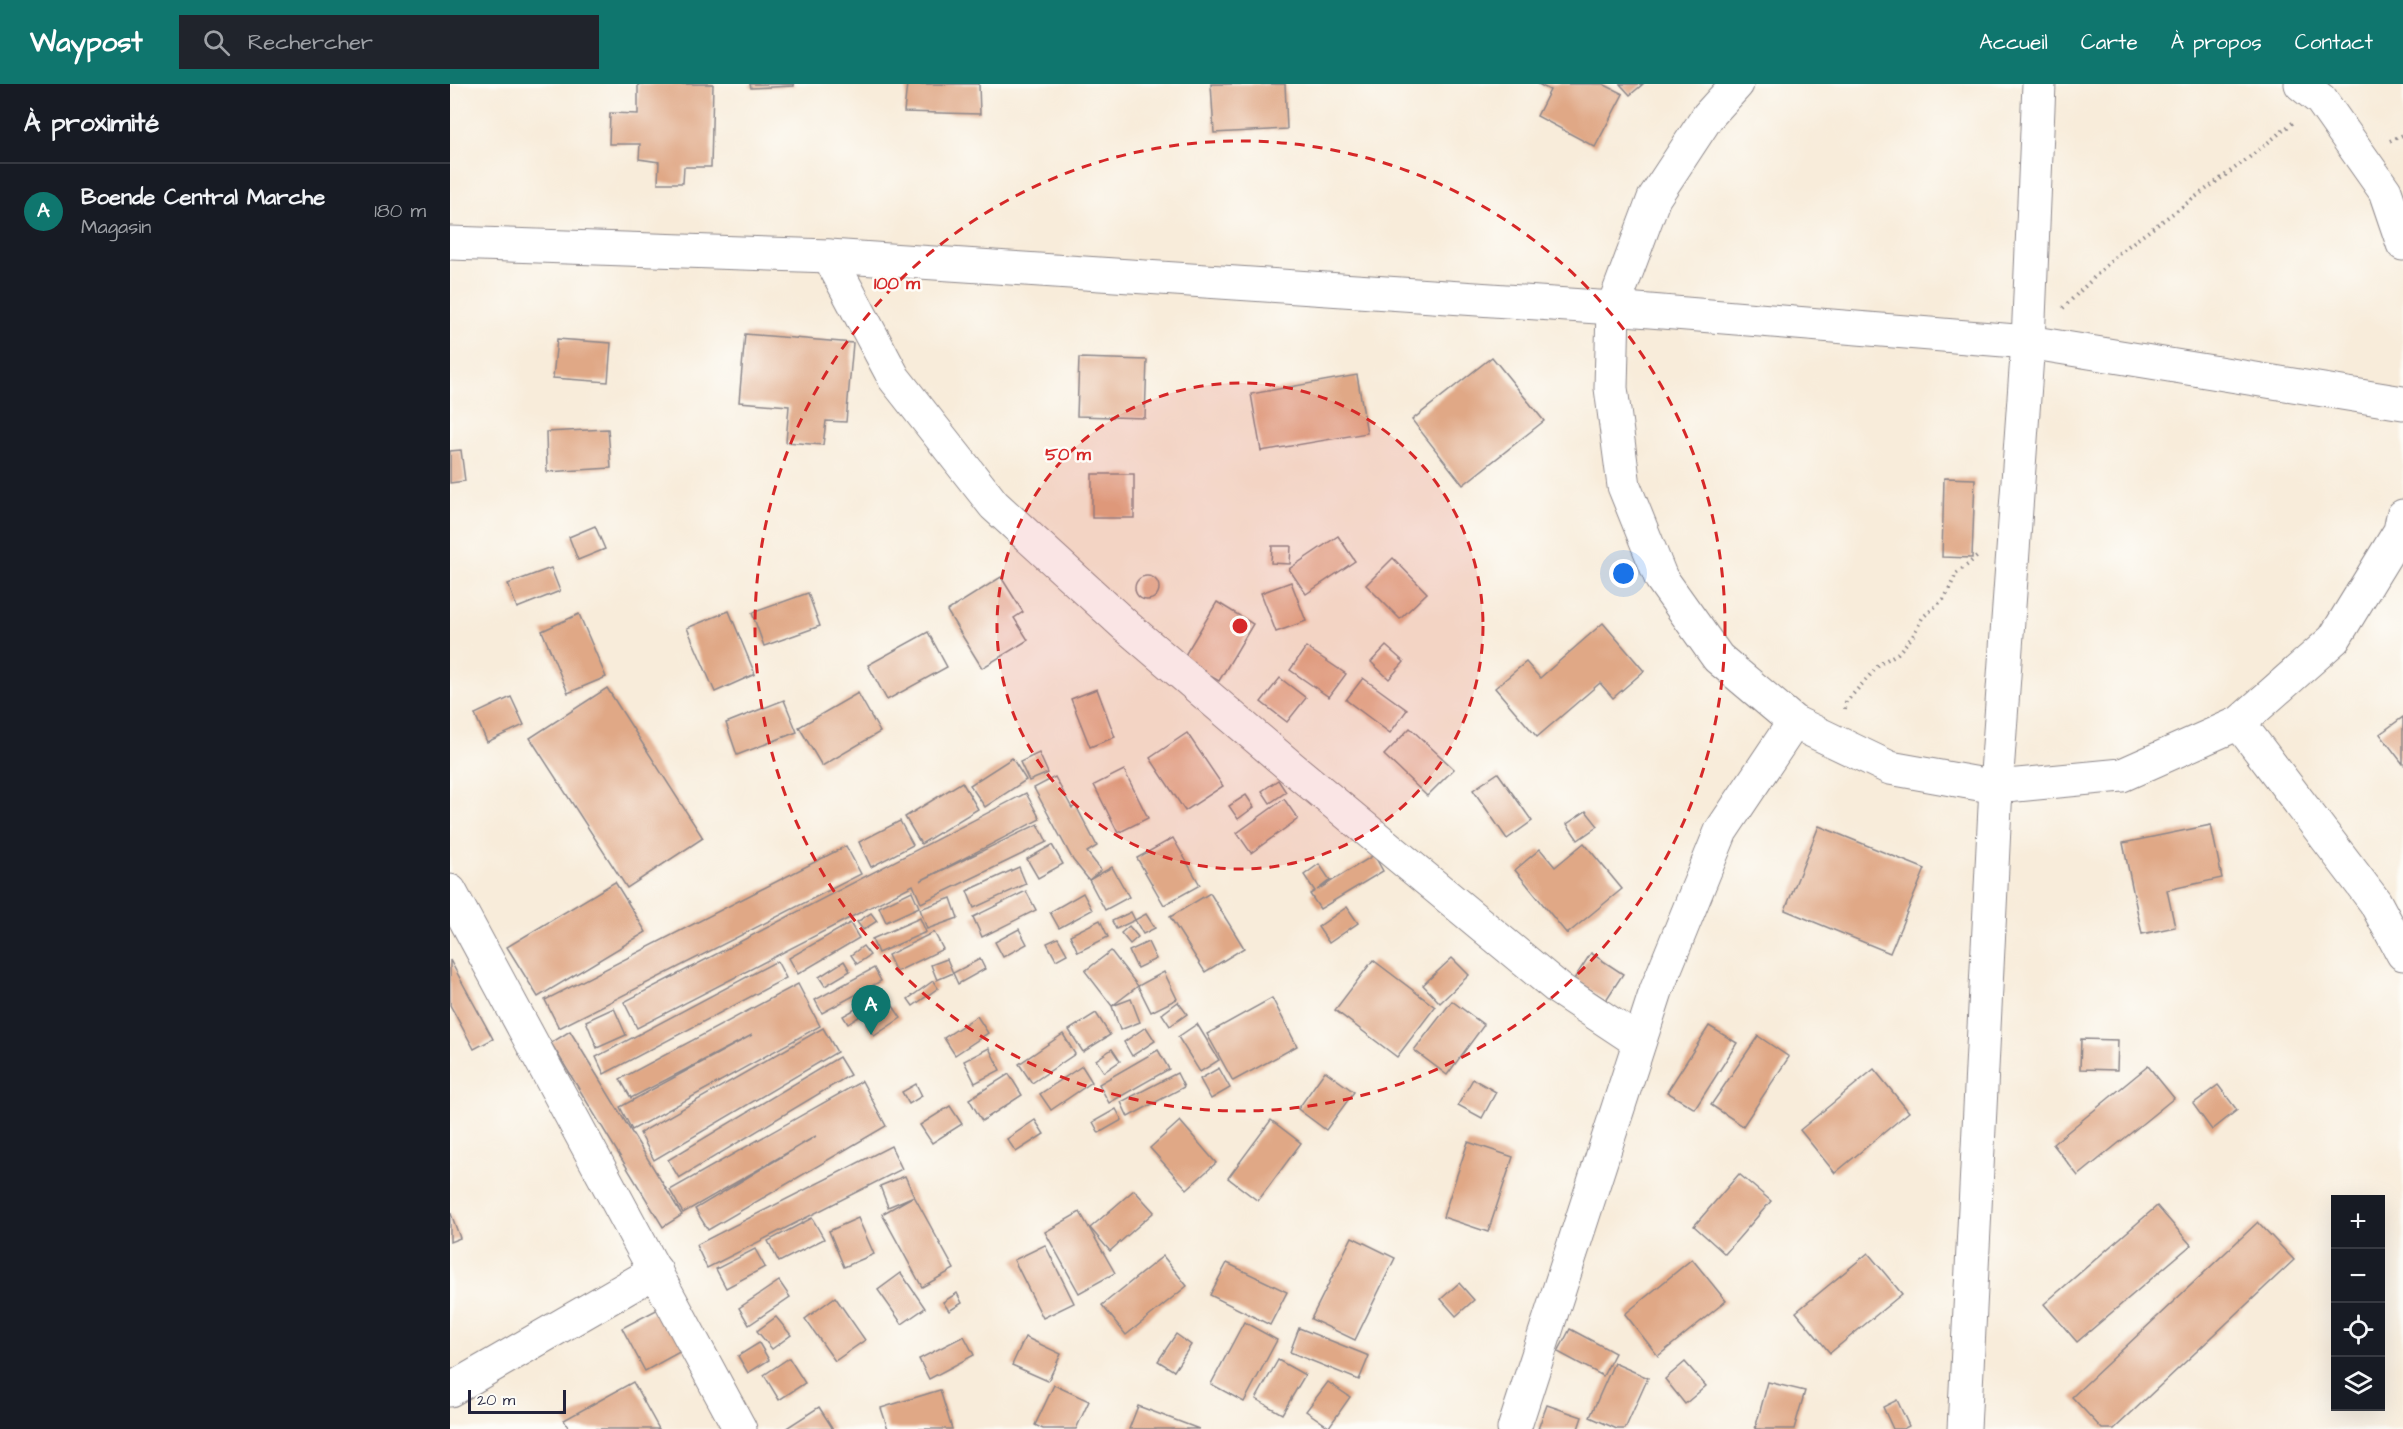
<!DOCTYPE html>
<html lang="fr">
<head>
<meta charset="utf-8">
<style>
  body { margin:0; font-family:"Architects Daughter",sans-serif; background:#20242c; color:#f1f3f6 }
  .controls { position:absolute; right:18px; bottom:18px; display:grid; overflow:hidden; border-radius:0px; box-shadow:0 6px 24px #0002 }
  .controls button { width:54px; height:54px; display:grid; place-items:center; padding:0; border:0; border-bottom:2px solid #363941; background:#171b24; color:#f1f3f6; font:30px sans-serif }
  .scale { position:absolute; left:18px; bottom:15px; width:98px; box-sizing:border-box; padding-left:6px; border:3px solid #22223b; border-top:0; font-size:16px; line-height:21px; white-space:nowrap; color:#22223b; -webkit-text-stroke:4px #fdfcf7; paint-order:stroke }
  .you { position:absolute; left:1174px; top:490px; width:21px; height:21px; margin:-15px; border:4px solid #fff; border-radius:50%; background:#1a73e8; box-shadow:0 0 0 9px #1a73e833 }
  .badge { display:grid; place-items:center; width:39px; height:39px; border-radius:50%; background:#0f766e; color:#fff; font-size:20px; font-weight:700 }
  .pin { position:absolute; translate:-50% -50px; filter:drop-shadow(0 2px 3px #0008) }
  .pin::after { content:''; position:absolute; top:32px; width:21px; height:18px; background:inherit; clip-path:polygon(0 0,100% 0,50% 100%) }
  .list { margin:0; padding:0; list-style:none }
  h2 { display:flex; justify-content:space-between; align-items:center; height:78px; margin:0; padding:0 24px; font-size:26px }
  h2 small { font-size:20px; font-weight:400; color:#9ea1a6 }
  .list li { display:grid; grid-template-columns:39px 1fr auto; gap:18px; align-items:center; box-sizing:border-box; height:96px; padding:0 24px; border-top:2px solid #363941 }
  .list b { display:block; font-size:22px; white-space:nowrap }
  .list p { margin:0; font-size:20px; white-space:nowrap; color:#9ea1a6 }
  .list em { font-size:20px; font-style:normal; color:#9ea1a6 }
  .icon { flex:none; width:33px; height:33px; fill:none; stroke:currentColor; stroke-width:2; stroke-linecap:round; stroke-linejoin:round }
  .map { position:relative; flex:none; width:1953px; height:1345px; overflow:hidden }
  header { display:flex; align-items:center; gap:36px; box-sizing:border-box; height:84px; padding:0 30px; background:#0f766e; color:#fff }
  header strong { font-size:28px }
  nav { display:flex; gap:33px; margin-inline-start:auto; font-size:21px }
  .search { width:420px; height:54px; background:#20242c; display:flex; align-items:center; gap:15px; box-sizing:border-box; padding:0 21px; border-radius:0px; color:#9ea1a6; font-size:22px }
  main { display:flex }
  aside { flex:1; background:#171b24 }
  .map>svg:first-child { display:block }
</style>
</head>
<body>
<header>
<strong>Waypost</strong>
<div class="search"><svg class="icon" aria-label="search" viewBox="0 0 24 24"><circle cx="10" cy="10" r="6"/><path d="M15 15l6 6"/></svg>Rechercher</div>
<nav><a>Accueil</a><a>Carte</a><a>À propos</a><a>Contact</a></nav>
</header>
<main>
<aside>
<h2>À proximité<small></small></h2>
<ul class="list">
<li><span class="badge">A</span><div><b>Boende Central Marche</b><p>Magasin</p></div><em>180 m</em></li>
</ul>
</aside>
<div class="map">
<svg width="1953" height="1345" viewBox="0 0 1953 1345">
  <rect width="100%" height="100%" fill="#fdfcf7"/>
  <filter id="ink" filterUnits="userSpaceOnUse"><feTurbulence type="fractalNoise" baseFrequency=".0167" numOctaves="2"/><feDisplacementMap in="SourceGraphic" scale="12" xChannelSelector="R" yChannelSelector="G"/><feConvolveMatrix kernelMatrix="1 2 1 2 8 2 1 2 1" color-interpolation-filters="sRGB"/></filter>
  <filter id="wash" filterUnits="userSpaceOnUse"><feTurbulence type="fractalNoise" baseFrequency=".008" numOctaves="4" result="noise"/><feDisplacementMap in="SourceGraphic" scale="24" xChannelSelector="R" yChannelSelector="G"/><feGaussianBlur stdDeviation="1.35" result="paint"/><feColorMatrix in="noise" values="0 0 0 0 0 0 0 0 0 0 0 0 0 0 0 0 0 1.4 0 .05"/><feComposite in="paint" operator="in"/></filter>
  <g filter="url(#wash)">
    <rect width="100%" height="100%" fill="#f8ecda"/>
    <g id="blocks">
      <g fill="#e0a886">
        <polygon points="188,0 263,0 261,83 234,83 233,99 208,99 209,78 189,75 190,60 159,60 160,29 188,30"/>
        <polygon points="300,0 344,0 344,2 301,4"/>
        <polygon points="457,0 529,0 530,30 454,28"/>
        <polygon points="761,0 835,0 837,45 764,49"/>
        <polygon points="1088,0 1153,0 1173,10 1145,63 1087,32 1100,6"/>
        <polygon points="1170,0 1193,0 1180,11"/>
        <polygon points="295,250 403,259 396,338 376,337 373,361 336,358 339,322 289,318"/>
        <polygon points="107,255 161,259 158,298 103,294"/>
        <polygon points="1042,273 1094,337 1013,401 962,336"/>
        <polygon points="629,274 697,276 695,334 627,332"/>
        <polygon points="907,291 917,349 811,367 801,310"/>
        <polygon points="158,345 161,384 97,388 96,348"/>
        <polygon points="11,366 15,397 0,399 0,367"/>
        <rect x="642" y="390" width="42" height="44"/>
        <polygon points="1494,394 1525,395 1522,474 1492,473"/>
        <polygon points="145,442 155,465 128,476 119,453"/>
        <polygon points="888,452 905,477 856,510 839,485"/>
        <polygon points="822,462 841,462 840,480 821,479"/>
        <polygon points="943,474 977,509 950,535 916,501"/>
        <polygon points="101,484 110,507 67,524 58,500"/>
        <circle cx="697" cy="504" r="12"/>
        <polygon points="551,493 573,528 564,534 578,556 532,584 497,527"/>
        <polygon points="841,498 856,537 826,548 811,509"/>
        <polygon points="358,509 370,542 314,562 302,529"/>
        <polygon points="767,518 803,540 769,597 732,576"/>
        <polygon points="279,527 305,590 265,608 237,544"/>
        <polygon points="129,530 156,593 118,609 92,547"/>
        <polygon points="1153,539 1194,587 1163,614 1150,599 1087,653 1045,604 1076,578 1090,594"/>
        <polygon points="478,548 497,583 437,616 418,581"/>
        <polygon points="936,562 954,578 939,595 921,578"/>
        <polygon points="856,563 896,590 879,613 840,586"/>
        <polygon points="830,594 856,614 837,638 811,618"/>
        <polygon points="913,594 957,626 940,649 896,616"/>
        <polygon points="157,604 253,754 177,804 80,654"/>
        <polygon points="647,605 665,653 640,663 621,615"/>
        <polygon points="408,609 430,648 372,682 349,643"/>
        <polygon points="61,613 74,641 37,658 25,630"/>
        <polygon points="334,616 347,648 287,671 276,639"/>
        <polygon points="1953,633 1953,680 1930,650"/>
        <polygon points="960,644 1004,685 977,712 934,671"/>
        <polygon points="737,649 773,702 735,727 700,674"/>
        <polygon points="589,669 598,689 579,697 570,678"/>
        <polygon points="562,674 576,696 535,723 520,701"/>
        <polygon points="674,686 698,734 668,749 644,701"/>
        <polygon points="1048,689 1082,737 1057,755 1023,706"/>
        <polygon points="605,693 622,724 626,722 647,762 637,768 651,786 639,796 662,783 679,813 655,826 639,796 623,776 584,704"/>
        <polygon points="828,696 836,708 820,719 812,707"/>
        <polygon points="512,698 528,725 471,760 455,733"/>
        <polygon points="576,709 590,735 470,797 588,740 597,758 471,819 463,801 187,944 174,918"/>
        <polygon points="796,711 804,723 788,735 779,722"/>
        <polygon points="834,715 848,735 801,769 787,749"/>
        <polygon points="1136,727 1148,742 1128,756 1117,740"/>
        <polygon points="450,737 463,761 421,783 409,758"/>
        <polygon points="1761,741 1772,794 1717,806 1725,843 1692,850 1673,759"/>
        <polygon points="1369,742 1475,785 1440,869 1335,826"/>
        <polygon points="723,754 750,801 714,821 687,774"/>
        <polygon points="1134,759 1172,805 1117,850 1065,786 1090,765 1105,783"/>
        <polygon points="602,761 613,780 588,794 577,775"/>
        <polygon points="396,762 411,790 109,944 95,916"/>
        <polygon points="924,771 933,787 870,825 860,810 865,807 854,791 869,780 880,796 867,806"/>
        <polygon points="569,783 576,800 524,824 517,807"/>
        <polygon points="165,798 196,848 88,913 57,863"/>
        <polygon points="462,807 469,823 436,838 429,823"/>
        <polygon points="576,807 586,826 532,853 523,833"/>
        <polygon points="633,809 642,826 609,844 600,828"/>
        <polygon points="760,809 794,864 755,888 720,833"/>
        <polygon points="501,814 508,834 477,845 470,825"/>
        <polygon points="897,823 908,839 879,859 868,843"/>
        <polygon points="681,828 685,836 696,830 705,844 693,850 685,836 666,845 662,837"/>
        <polygon points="421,829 427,837 413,846 407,838"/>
        <polygon points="470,834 476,848 428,869 422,855"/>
        <polygon points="650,836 658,853 628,868 620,851"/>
        <polygon points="400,839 409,854 348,890 339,874"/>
        <polygon points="679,842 688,853 680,860 671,849"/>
        <polygon points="569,845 577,860 553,873 545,858"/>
        <polygon points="484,848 493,865 446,888 438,871"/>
        <polygon points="608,854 617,870 606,876 597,859"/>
        <polygon points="698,858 706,875 687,884 679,867"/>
        <polygon points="413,862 420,871 407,880 401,871"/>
        <polygon points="661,867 688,902 662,922 681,915 690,938 670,946 662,922 635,887"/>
        <polygon points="1141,869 1173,890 1156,916 1124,895"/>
        <polygon points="1002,874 1019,891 990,919 973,901"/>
        <polygon points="497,875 503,889 487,896 481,881"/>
        <polygon points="530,875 535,885 508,900 503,889"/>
        <polygon points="0,876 43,955 24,965 0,921"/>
        <polygon points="923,876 985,923 947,973 885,926"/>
        <polygon points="327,877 336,894 154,990 146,973"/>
        <polygon points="394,877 400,887 375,902 369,893"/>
        <polygon points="424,884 431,897 372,929 365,916"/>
        <polygon points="714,888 727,915 701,928 688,902"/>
        <polygon points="483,897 488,904 463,922 458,915"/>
        <polygon points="348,900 370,942 182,1046 170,1023 302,951 181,1014 170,995"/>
        <polygon points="822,914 847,962 783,997 757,950"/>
        <polygon points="1002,917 1034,941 997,991 964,966"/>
        <polygon points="728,918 737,930 720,942 712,930"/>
        <polygon points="443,922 451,934 424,952 416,940"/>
        <polygon points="409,923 413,930 398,940 393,932"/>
        <polygon points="164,924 176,951 147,964 136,937"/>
        <polygon points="646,929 660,951 633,968 619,946"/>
        <polygon points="527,932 538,949 505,971 494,954"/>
        <polygon points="747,940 769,976 750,988 728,953"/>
        <polygon points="1259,942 1287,959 1245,1025 1217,1008"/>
        <polygon points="696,943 705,957 682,972 674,958"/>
        <polygon points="373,944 387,968 204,1076 190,1049"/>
        <polygon points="120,947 232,1131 213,1143 101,959"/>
        <polygon points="613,950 625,970 582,999 569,980"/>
        <polygon points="1308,952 1339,973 1293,1042 1261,1021"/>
        <polygon points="1631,955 1668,956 1667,986 1630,985"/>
        <polygon points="539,964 550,986 525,999 514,977"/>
        <polygon points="662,965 670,977 654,988 646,976"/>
        <polygon points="708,966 719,985 659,1019 649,1000"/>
        <polygon points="389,973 400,991 229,1094 218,1076"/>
        <polygon points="632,982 642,998 601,1026 590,1010"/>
        <polygon points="1698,982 1724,1014 1628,1092 1603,1060"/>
        <polygon points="769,984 780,1004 761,1015 750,995"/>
        <polygon points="1424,985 1459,1028 1385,1089 1350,1046"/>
        <polygon points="875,987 904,1008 876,1046 848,1025"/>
        <polygon points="727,989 734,1003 678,1033 671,1018"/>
        <polygon points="559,990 572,1011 532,1037 519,1015"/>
        <polygon points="1023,995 1046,1008 1032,1034 1008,1021"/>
        <polygon points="412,997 436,1042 258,1146 245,1125 366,1052 233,1129 220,1106"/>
        <polygon points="466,1000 472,1012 459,1020 452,1008"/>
        <polygon points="1768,1001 1787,1026 1762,1046 1743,1020"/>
        <polygon points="500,1022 512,1040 482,1059 470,1041"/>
        <polygon points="666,1025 672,1036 649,1049 643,1038"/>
        <polygon points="585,1036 594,1050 566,1068 557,1055"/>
        <polygon points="821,1036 851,1059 808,1117 778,1094"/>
        <polygon points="730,1037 766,1079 737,1105 700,1064"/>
        <polygon points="1018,1058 1063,1073 1038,1148 993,1133"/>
        <polygon points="441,1062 452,1085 257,1184 246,1161"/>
        <polygon points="1289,1090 1321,1117 1275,1170 1244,1142"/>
        <polygon points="455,1092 464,1112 504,1185 472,1203 432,1130 464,1112 438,1123 430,1102"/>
        <polygon points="684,1106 704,1128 660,1167 640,1144"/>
        <polygon points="1707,1122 1741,1161 1627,1258 1594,1220"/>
        <polygon points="0,1127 10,1154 0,1158"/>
        <polygon points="630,1128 665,1189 629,1209 595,1148"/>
        <polygon points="362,1134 374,1155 329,1178 318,1157"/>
        <polygon points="408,1134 424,1170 394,1183 379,1147"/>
        <polygon points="1808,1138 1844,1176 1664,1345 1652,1345 1622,1313"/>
        <polygon points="902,1153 945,1174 905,1256 861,1235"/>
        <polygon points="595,1161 624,1219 593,1234 564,1176"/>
        <polygon points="305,1165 315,1183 276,1204 266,1185"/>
        <polygon points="1418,1169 1452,1210 1380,1269 1346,1228"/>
        <polygon points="713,1172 737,1202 676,1251 652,1221"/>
        <polygon points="1242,1175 1276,1217 1208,1272 1175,1230"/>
        <polygon points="777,1179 837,1208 820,1241 760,1211"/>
        <polygon points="451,1189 475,1224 452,1240 428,1206"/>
        <polygon points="329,1197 340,1213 299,1241 289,1224"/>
        <polygon points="1009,1199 1024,1216 1006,1232 991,1215"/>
        <polygon points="507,1209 512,1219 499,1227 493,1218"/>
        <polygon points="385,1213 415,1256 385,1277 355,1235"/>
        <polygon points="212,1223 235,1265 195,1287 172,1244"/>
        <polygon points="326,1233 341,1251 322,1265 307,1247"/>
        <polygon points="794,1238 827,1256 794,1318 761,1300"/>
        <polygon points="849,1244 919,1272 909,1296 840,1268"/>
        <polygon points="1120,1245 1165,1269 1153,1292 1108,1268"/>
        <polygon points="726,1250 741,1261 724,1287 708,1277"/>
        <polygon points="514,1252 524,1271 479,1295 469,1275"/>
        <polygon points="575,1253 611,1270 598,1297 562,1281"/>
        <polygon points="309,1259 319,1276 298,1289 288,1272"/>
        <polygon points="339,1274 355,1299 329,1316 314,1291"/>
        <polygon points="828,1276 855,1291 832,1330 806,1315"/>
        <polygon points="1235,1278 1256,1302 1235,1320 1215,1295"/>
        <polygon points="1164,1279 1198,1294 1175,1345 1167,1345 1140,1333"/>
        <polygon points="183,1298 209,1345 119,1345 114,1336"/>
        <polygon points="878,1298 900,1313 879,1343 856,1327"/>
        <polygon points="1318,1298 1355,1307 1344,1345 1305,1345"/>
        <polygon points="604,1301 639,1317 626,1345 593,1345 585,1341"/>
        <polygon points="490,1306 502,1345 438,1345 431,1324"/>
        <polygon points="1447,1316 1459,1342 1453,1345 1443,1345 1433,1323"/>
        <polygon points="1097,1321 1132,1333 1128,1345 1088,1345"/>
        <polygon points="688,1322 749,1345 679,1345"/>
        <polygon points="369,1323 383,1345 335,1345"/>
      </g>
    </g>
  </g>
  <g filter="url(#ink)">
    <use href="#blocks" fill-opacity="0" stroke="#8d878a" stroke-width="1.5"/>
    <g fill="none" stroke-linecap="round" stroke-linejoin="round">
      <defs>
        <g id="minor">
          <polyline points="1287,0 1258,32 1204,114 1163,224 1161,304 1174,402 1211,494 1268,574 1344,638 1440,684 1546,703 1672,691 1789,639 1884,555 1950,447 1953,432"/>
          <polyline points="1851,0 1871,16 1935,107 1953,160"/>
          <polyline points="0,159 379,172 1163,224 1578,258 1953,319"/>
          <polyline points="379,172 444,294 544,421 676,542 841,683 1109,905 1189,958"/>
          <polyline points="1789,639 1925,818 1953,870"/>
          <polyline points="0,807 290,1345"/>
          <polyline points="0,1306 206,1187"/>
          <polyline points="1064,1345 1206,907 1271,747 1344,638"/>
          <polyline points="1514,1345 1546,703 1578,258 1589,0"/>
        </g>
      </defs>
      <use href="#minor" stroke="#8d878a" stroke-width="35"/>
      <g stroke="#8d878a" stroke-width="4" stroke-dasharray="1.5 4.5" stroke-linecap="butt">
        <polyline points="1940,57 1953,51"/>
        <polyline points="1613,224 1670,168 1796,76 1845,37"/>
        <polyline points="1395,625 1396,618 1430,580 1448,569 1463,552 1472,534 1495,514 1506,490 1529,471"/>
      </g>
      <use href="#minor" stroke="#fff" stroke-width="33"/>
    </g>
  </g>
  <circle cx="790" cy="542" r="243" fill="#d62828" fill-opacity=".12"/>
  <g fill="none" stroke="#d62828" stroke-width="3" stroke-dasharray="10 8">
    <circle cx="790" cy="542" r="243"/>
    <circle cx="790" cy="542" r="485"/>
  </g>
  <circle cx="790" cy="542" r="9" fill="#d62828" stroke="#fdfcf7" stroke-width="3"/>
  <g font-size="18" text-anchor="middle" font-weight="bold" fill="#d62828" stroke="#fdfcf7" stroke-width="5" stroke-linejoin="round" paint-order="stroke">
    <text x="447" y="205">100 m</text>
    <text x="618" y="376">50 m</text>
  </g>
</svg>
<div class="controls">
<button>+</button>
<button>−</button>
<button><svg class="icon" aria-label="locate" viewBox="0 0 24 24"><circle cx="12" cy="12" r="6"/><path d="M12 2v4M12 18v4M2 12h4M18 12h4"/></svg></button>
<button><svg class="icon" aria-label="layers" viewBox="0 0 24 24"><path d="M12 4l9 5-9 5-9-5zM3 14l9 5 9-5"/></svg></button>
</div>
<div class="scale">20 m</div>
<div class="you"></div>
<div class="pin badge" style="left:421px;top:951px">A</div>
</div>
</main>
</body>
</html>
